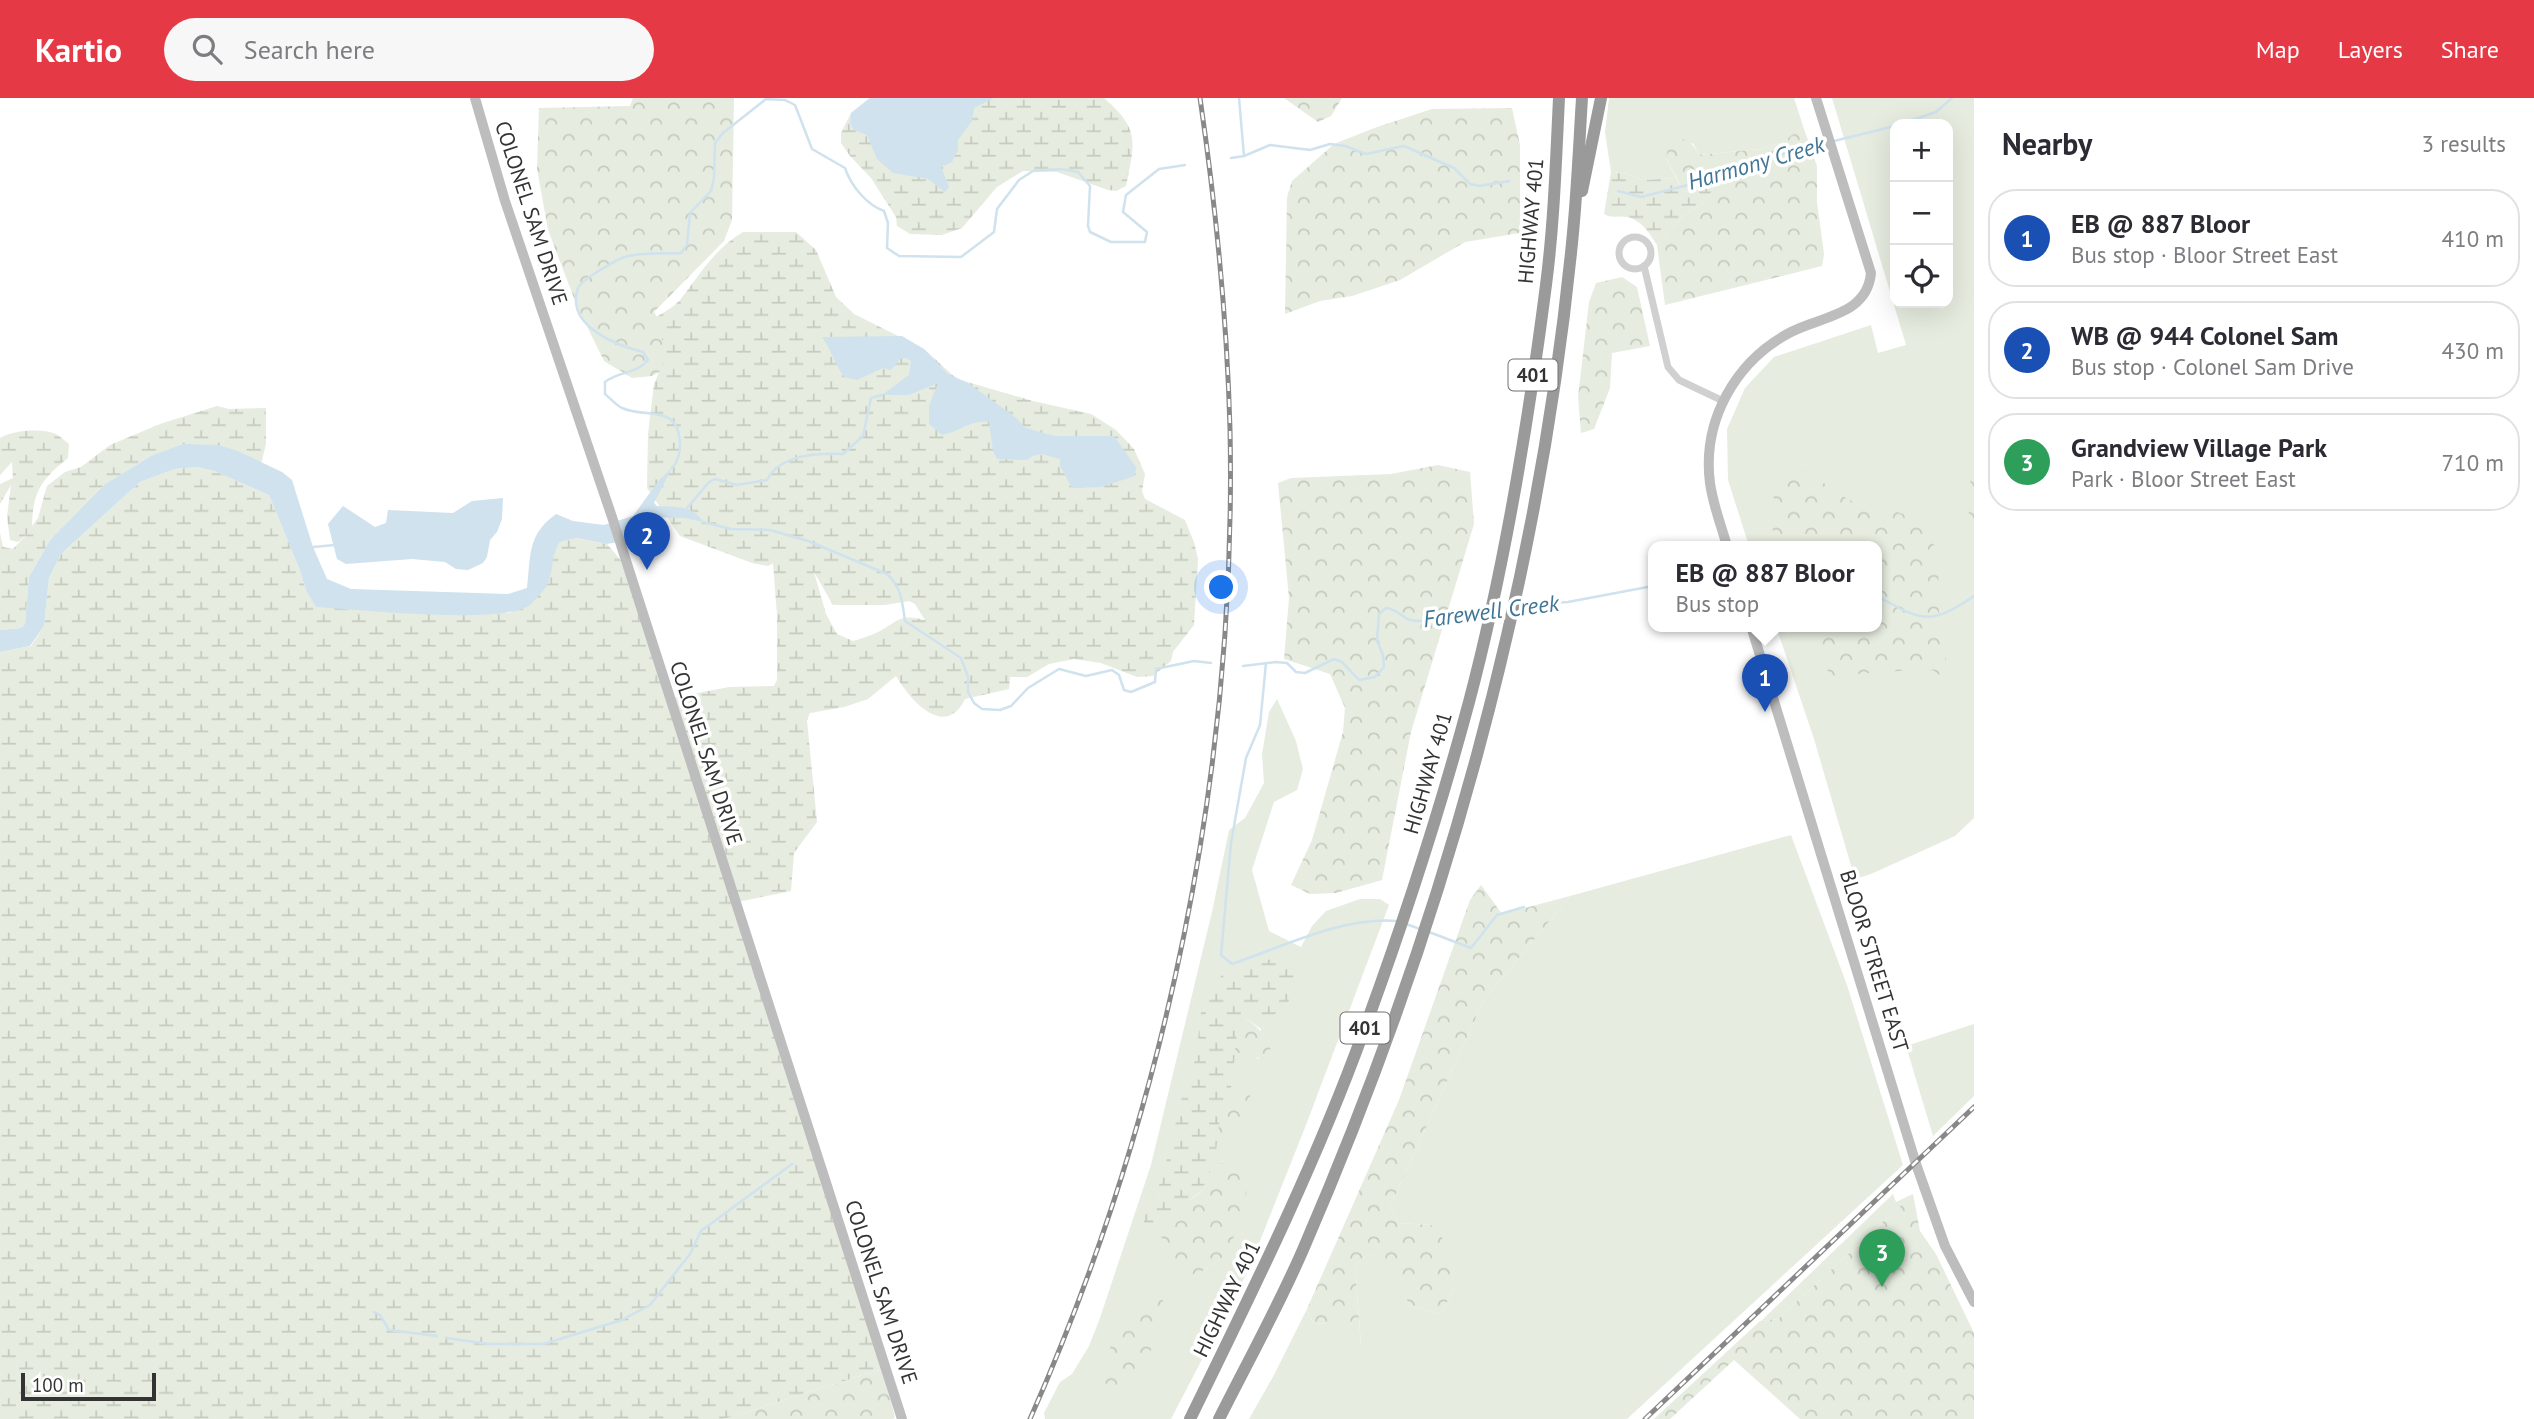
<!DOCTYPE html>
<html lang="en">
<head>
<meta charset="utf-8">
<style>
  body { margin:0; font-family:"PT Sans",sans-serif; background:#f7f7f7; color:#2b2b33 }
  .controls { position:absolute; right:21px; top:21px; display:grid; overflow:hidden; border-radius:14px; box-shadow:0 7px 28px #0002 }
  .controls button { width:63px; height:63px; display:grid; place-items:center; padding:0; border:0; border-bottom:2px solid #e1e1e2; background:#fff; color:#2b2b33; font:35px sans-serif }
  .scale { position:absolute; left:21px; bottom:18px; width:135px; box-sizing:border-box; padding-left:7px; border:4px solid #333; border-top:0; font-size:19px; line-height:24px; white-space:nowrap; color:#333; -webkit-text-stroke:5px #fff; paint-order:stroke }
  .you { position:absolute; left:1222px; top:490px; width:24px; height:24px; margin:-18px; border:5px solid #fff; border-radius:50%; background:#1a73e8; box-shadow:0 0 0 10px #1a73e833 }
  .badge { display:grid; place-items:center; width:46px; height:46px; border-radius:50%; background:#e63946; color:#fff; font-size:23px; font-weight:700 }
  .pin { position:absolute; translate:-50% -58px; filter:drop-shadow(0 2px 4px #0008) }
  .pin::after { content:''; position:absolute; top:37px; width:24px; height:21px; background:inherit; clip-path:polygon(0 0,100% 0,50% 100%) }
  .popup { position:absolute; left:1648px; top:443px; width:234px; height:91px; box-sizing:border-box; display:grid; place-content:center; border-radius:14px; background:#fff; filter:drop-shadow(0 2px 5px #0005); font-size:23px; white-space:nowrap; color:#7c7c81 }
  .popup b { font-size:26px; color:#2b2b33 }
  .popup::after { content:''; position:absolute; left:50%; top:100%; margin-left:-14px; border:14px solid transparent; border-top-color:#fff }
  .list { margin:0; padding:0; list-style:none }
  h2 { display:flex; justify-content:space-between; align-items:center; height:91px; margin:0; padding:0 28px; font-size:30px }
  h2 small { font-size:23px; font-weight:400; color:#7c7c81 }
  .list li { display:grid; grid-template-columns:46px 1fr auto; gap:21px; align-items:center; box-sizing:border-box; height:98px; margin:0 14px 14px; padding:0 14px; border:2px solid #e1e1e2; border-radius:28px }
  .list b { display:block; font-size:26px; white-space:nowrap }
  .list p { margin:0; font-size:23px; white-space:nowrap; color:#7c7c81 }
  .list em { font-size:23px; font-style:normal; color:#7c7c81 }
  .icon { flex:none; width:38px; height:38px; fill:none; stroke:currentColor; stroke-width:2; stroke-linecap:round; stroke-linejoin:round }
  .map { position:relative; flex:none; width:1974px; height:1321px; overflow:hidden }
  header { display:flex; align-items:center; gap:42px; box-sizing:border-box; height:98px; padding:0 35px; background:#e63946; color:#fff }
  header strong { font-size:33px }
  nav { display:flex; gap:38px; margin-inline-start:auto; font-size:24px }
  .search { width:490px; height:63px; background:#f7f7f7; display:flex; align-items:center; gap:18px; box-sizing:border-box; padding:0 24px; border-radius:38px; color:#7c7c81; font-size:26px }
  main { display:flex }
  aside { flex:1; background:#fff }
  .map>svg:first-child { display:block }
</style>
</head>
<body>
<header>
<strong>Kartio</strong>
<div class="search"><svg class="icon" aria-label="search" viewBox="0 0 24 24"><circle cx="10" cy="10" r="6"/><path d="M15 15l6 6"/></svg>Search here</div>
<nav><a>Map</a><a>Layers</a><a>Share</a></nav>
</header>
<main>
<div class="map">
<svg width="1974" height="1321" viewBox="0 0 1974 1321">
  <defs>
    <pattern id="forest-crowns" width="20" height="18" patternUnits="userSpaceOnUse" patternTransform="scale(1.75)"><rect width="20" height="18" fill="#e6ecdf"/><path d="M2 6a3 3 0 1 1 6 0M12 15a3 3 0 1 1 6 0" fill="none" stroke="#c6cbc0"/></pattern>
    <pattern id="wetland-marsh" width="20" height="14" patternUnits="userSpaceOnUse" patternTransform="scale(1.75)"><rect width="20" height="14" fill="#e6ecdf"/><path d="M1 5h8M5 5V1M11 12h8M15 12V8" fill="none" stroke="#c6cbc0"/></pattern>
  </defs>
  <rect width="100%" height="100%" fill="#fff"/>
  <g fill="#e6ecdf" fill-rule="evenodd">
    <polygon points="1609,0 1794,0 1803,28 1783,44 1759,51 1699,57 1693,45 1666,60 1676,80 1643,82 1627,76 1611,74 1605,34"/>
    <path d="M1832,0H1974V720L1955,738L1871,776L1855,781L1814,641L1776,528H1877V448H1749L1728,382L1727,331L1745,290L1774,259L1871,227L1878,255L1906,247ZM1895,26H1948V205H1895Z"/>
    <path d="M1277,601L1296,643L1303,671L1297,692L1274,704L1252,772L1269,833L1301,849L1312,828L1326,813L1360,801H1380L1389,807L1306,1027L1248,1173L1171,1321H1045L1044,1315L1060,1284L1072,1276L1089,1248L1100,1220L1151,1067L1212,814L1229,732L1245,720L1264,685L1262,656L1269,614ZM1237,914L1261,931L1259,961L1248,955L1228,953ZM1223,1062L1228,1156L1201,1174L1175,1107C1202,1098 1211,1087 1223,1062Z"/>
    <polygon points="1791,737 1847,887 1903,1067 1627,1321 1249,1321 1274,1277 1307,1211 1314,1226 1332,1225 1361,1247 1355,1167 1369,1156 1387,1163 1410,1208 1440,1216 1456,1188 1431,1127 1398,1125 1390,1109 1484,902 1570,798"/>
    <polygon points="1974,926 1974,998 1933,1038 1906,948"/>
    <polygon points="1893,1096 1896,1104 1913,1096 1778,1221 1761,1223"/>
  </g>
  <g fill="url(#forest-crowns)">
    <polygon points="633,0 734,0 732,122 724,143 654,214 673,248 673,267 652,278 632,280 604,263 577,208 548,132 537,71 539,10 630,8"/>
    <polygon points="1284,0 1342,0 1331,18 1318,24"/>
    <polygon points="1512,10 1520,47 1520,135 1465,144 1400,182 1352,198 1320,203 1285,216 1287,99 1292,83 1334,46 1377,29 1432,11"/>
    <path d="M1803,28L1817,68V104L1824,156L1822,168L1665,207L1657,147L1683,118L1706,103L1712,91L1684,94L1666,60L1670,40C1685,39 1692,43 1699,57L1759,51L1783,44Z"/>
    <polygon points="1622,179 1637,189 1650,248 1612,255 1610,290 1594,331 1581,335 1578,299 1589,204 1596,185"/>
    <polygon points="1438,367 1470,374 1474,426 1411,634 1382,782 1336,795 1310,796 1291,787 1312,742 1343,634 1345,610 1330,576 1284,561 1289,500 1278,385 1291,380 1391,376"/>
    <polygon points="1802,370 1841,397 1866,411 1895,413 1919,422 1938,454 1939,520 1949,579 1937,576 1933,572 1924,574 1912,572 1829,578 1817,528 1877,528 1877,448 1774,448 1772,422 1775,383"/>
    <polygon points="1974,372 1974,445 1968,429 1971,374"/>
    <polygon points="1481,787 1502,816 1570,798 1484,902 1390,1109 1398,1125 1431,1127 1452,1151 1456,1188 1440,1216 1410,1208 1387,1164 1369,1156 1355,1167 1361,1248 1332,1225 1314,1226 1307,1211 1399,1002 1470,802"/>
    <path d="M1237,914C1254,927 1273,937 1271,961C1256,961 1244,955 1228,953Z"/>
    <path d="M1236,988C1254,992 1252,1005 1254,1021C1243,1036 1229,1040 1212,1032L1223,991Z"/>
    <path d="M1231,1056L1238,1058L1248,1087L1242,1114L1228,1156L1201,1174L1185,1179L1169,1171C1163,1151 1152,1119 1177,1106C1189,1100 1194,1102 1205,1090C1215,1080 1218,1064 1231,1056Z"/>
    <polygon points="1913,1096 1920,1133 1936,1156 1974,1235 1974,1321 1800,1321 1734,1262 1670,1321 1654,1321 1760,1223 1778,1221"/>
    <path d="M1161,1197L1164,1207L1157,1242L1131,1286L1113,1292L1102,1282C1105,1258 1116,1227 1135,1210C1142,1204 1153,1201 1161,1197Z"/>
    <polygon points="882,1271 895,1319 893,1321 724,1321"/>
  </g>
  <g fill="url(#wetland-marsh)" fill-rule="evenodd">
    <path d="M870,0H1104C1140,31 1135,44 1126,88L1116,93L1108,92L1057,74L1023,73L997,89L962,130L942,137L910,136L897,128L896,119L871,80L850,58L841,45V35L851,15Z"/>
    <path d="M1611,74L1627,76L1643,82L1676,80L1684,94L1713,90L1706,103L1683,118L1657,147C1649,135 1643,123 1627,119C1619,117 1612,121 1604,116Z"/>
    <path d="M743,134H796L816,152L836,199L854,216L924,251L957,281L1033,303L1091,316L1116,332L1134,351L1145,376L1142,393L1145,401L1185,422L1194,444L1198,461L1194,527L1173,554L1171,563L1153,578L1137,579L1101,565L1074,561L1049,566L1027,579H1010L1009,591L965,601C945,642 910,602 896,578L868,601L844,609L810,615L807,622L817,724L794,755L791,793L738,804L882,1271L724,1321H0V554L31,548L44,528L49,480L61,456L140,384L175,371L197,369L214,373L269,397L299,470L306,492L510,515L550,481L552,456L560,444L577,440L607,446L624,466L666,601L729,589L774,588L777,582V517L773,465L768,468L752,465L680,438L647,390L648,336L654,286L664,263L662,240L653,221C662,215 673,210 680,202C699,178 715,150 743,134ZM814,474L833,507H885L909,503L915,506L925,522C900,516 901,521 880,533C871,538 862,540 853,543L837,536L826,516Z"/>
    <path d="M217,308L229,311L266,310V346L261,366L238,353L151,358L105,386L50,442L29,479L25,526L21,530L0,532V435L3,449L13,451L27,436L18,444L10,442L7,419L11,387L0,406V416V386L13,380L12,364L0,377V340C13,332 42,330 56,336C60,338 65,343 69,346L68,360C41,382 33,393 32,428L38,420L47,388L65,374L81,369L110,347L160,326Z"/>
    <path d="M1285,857L1293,860C1296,879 1296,904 1277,915C1269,920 1253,919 1244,921L1237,934L1232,986L1219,1026L1215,1062L1205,1086L1156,1131L1144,1136V1118L1162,1081L1186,983L1196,960L1202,906L1217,882L1226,874Z"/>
  </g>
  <g fill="#cfe2ee">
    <polygon points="870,0 994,0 974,10 972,23 958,42 958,52 952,64 941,69 949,89 945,94 928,81 893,75 877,61 867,37 854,32 850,25 851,15"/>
    <path d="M902,238L924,251L948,276L968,285L1015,319L1026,330L1054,338H1114L1136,369L1135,378L1101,389L1072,390L1060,368V361L1042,356L1032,358L1027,362L997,361L993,353L989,324C972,321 959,334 942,337L929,326V308L938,285L909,297H882L909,277L911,263L906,260L900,261L891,272L883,270L857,282L844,279C835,266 832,253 822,239Z"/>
    <path d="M183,346L218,347L238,353L282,374L292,382L313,449L327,481L351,491L508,496L527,490C531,457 527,437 556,416L573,423L604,427L633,418L660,381L672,370L654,405L657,408C675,409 693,407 703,424L685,420L648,419L630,439L618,444L607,446L577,440L560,444C551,458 554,465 550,480C548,489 538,499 531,506C508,528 354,511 316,509L306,492L299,470L269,397L214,373L197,369L175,371L140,384L61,456L49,480L44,528L30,548L0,554V532L21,530L25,526L29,479L50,442L105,386L151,358Z"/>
    <polygon points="503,400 502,421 497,434 490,442 487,459 483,465 468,472 456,471 445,464 412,461 346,466 337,461 328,426 343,408 375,429 386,425 388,412 453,415 472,403"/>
  </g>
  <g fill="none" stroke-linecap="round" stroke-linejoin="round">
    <g stroke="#cfe2ee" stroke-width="2.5">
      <polyline points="1239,0 1244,58"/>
      <polyline points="1901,26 1936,14 1952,0"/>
      <polyline points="1834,43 1895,28"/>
      <polyline points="1231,60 1244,58 1270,47 1310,52 1330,46 1345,48 1366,56 1404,48 1454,70 1470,86 1479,88 1509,83"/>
      <polyline points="1618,93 1641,99 1700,84 1763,61 1828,45"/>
      <path d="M672,370C678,364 680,355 680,345C678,305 646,321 622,310C616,307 610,300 605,296V284C619,273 637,276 648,262L643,254C616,247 565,228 578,190C581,182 613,164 622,160C636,154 665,156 681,155L687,147L690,115L711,93L714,80L715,45L723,35L766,1L785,2L795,7L812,51L845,70C851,88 867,107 884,113L888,125L887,150L899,158L961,159L994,134L997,111L1019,82L1033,73L1061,71L1078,74L1090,88L1088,128L1090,134L1111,144H1145L1147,134L1123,114L1126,97L1159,71L1185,67"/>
      <path d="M687,410L709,384L715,381L737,387L767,382C780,356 818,355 843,356L863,338L871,300L882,297"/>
      <path d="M703,424L731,431L770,432L808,443L887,476C902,490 902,503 905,523L961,560L968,579V594L974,605L982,611L1000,612L1011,608L1028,590L1059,571L1086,578L1112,572L1119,577L1124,592L1131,594L1155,584L1156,571L1194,563L1211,565"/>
      <polyline points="313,449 335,447"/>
      <path d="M1877,498C1922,523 1930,528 1974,498"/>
      <polyline points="1518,507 1568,504 1653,488"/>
      <path d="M1266,565L1260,627L1246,660L1231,745L1221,857L1232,866C1282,849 1344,818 1397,823"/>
      <path d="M1243,568L1276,564L1287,565L1296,574L1305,575L1334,561L1342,564L1359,582L1375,579L1384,569L1383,557L1377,543L1379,516L1386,510C1396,510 1401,519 1410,522C1431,527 1465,511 1487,509"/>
      <polyline points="1406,826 1420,831"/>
      <polyline points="1429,834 1471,850 1497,817 1524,809"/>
      <polyline points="374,1214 380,1217 389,1232 437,1238"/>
      <polyline points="446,1240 489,1246 543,1246 622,1222 650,1207 690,1156 701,1133 792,1066"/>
    </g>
    <g stroke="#d0d0d0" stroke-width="7">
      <circle cx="1635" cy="155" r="16"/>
      <polyline points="1644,168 1668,269 1679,282 1723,303"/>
    </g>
    <g stroke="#bdbdbd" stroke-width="10">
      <polyline points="475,0 505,103 612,419 902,1321"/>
      <path d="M1727,448C1721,427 1713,407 1710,385C1702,323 1735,263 1791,234C1822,218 1867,217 1871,175L1816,0"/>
      <polyline points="1751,528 1916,1066 1945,1148 1974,1204"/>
    </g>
    <g stroke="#9a9a9a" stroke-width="12">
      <polyline points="1582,93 1601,0"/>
      <path d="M1190,1321C1252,1194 1315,1067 1363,935C1403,826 1439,716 1469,604C1505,468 1528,327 1546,187C1554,125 1556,62 1559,0"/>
      <path d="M1219,1321C1248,1263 1280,1206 1305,1147C1442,830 1538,490 1572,145C1577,97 1579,48 1582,0"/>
    </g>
    <defs>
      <g id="rail">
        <path d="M1030,1321C1167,1012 1237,669 1230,331C1227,220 1216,110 1200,0"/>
        <polyline points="1645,1321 1974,1009"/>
      </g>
    </defs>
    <use href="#rail" stroke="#888" stroke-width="5"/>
    <use href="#rail" stroke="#fff" stroke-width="2.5" stroke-dasharray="8" stroke-linecap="butt"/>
  </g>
  <g text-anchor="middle" stroke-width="7" stroke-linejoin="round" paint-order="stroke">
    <g fill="#fff" stroke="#707070" stroke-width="2">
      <rect x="1508.5" y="261.5" width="49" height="31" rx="5"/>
      <rect x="1340.5" y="914.5" width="49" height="31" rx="5"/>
    </g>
    <g font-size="19" font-weight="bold" fill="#333">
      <text x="1533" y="284">401</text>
      <text x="1365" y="937">401</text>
    </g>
    <g font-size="21" fill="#333" stroke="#fff">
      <text transform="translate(531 115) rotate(72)" y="7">COLONEL SAM DRIVE</text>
      <text transform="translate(1531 123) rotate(-85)" y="7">HIGHWAY 401</text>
      <text transform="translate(706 655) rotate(72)" y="7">COLONEL SAM DRIVE</text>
      <text transform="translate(1428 675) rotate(-74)" y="7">HIGHWAY 401</text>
      <text transform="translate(1874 863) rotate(73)" y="7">BLOOR STREET EAST</text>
      <text transform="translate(881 1194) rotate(72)" y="7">COLONEL SAM DRIVE</text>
      <text transform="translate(1227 1201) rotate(-64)" y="7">HIGHWAY 401</text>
    </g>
    <g font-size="23" font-style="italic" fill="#3f7597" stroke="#fff">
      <text transform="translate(1756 65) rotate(-16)" y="8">Harmony Creek</text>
      <text transform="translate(1491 513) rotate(-7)" y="8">Farewell Creek</text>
    </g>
  </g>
</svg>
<div class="controls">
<button>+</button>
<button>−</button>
<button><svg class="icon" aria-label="locate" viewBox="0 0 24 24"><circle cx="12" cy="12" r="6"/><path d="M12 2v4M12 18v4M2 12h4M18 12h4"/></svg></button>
</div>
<div class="scale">100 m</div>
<div class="you"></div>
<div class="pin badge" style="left:1765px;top:614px;background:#1a4fb4">1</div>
<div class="popup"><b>EB @ 887 Bloor</b>Bus stop</div>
<div class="pin badge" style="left:647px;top:472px;background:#1a4fb4">2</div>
<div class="pin badge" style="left:1882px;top:1189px;background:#2e9e5b">3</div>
</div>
<aside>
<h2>Nearby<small>3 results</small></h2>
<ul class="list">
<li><span class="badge" style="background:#1a4fb4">1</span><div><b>EB @ 887 Bloor</b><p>Bus stop · Bloor Street East</p></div><em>410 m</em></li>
<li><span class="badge" style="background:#1a4fb4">2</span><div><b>WB @ 944 Colonel Sam</b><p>Bus stop · Colonel Sam Drive</p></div><em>430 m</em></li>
<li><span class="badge" style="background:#2e9e5b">3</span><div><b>Grandview Village Park</b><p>Park · Bloor Street East</p></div><em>710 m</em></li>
</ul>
</aside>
</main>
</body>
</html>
